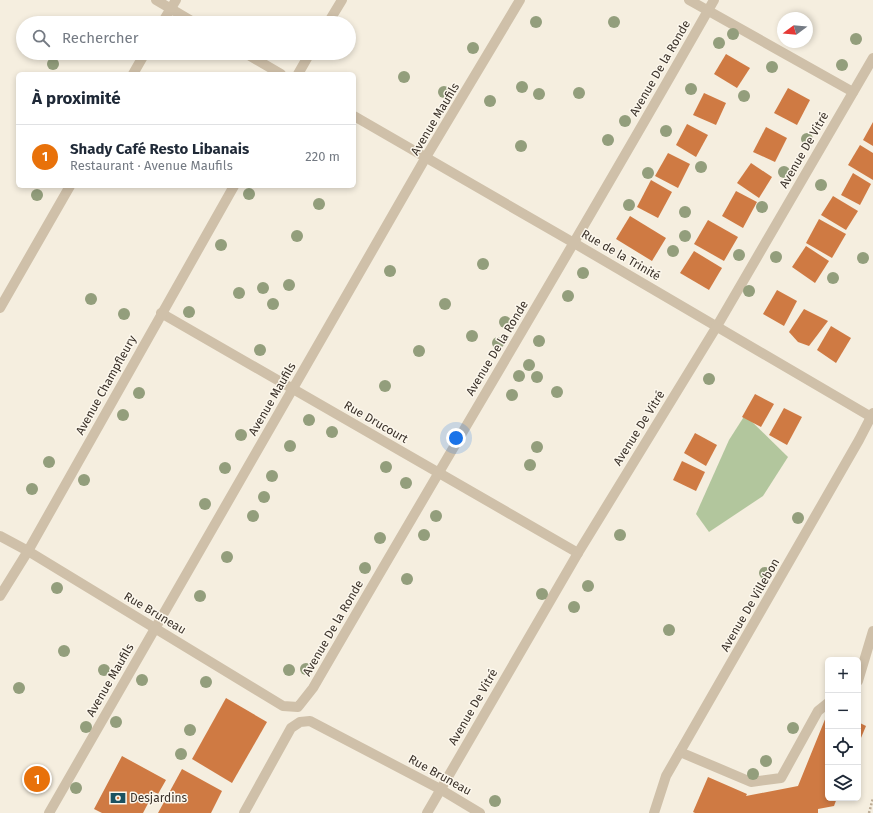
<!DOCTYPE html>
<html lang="fr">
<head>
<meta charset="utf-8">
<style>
  body { margin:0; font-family:"Fira Sans",sans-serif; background:#f6f6f7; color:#1f2937 }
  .controls { position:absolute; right:12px; bottom:12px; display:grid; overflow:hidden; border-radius:6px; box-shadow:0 2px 6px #0003 }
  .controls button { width:36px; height:36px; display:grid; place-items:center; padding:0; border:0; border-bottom:1px solid #e0e1e3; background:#fff; color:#1f2937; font:20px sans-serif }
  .compass { position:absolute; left:777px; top:12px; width:36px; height:36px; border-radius:50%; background:#fff; box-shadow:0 2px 6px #0003; rotate:254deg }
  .you { position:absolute; left:456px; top:438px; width:14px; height:14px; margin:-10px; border:3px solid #fff; border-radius:50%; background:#1a73e8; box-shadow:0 0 0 6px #1a73e833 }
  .badge { display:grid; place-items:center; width:26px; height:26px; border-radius:50%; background:#1b5261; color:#fff; font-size:13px; font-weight:700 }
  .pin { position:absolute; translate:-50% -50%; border:2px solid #fff; box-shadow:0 1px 4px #0006 }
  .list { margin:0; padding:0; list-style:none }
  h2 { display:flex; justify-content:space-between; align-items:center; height:52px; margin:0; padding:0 16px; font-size:17px }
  h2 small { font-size:13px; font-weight:400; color:#747a83 }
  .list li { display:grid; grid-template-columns:26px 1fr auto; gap:12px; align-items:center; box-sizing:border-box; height:64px; padding:0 16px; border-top:1px solid #e0e1e3 }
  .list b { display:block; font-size:15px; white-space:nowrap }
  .list p { margin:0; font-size:13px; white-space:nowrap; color:#747a83 }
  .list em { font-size:13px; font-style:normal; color:#747a83 }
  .icon { flex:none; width:22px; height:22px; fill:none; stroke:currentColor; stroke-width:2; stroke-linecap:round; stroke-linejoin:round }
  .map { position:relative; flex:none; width:873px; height:813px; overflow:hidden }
  .search { position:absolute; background:#fff; box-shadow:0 2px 6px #0003; left:16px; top:16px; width:340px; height:44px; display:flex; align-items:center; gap:10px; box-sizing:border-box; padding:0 14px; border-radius:22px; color:#747a83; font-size:15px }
  .panel { position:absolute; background:#fff; box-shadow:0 2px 6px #0003; left:16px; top:72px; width:340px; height:116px; border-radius:6px }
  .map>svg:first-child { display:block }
</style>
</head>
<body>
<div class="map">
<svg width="873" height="813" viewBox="0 0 873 813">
  <rect width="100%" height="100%" fill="#f5eedf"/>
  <polygon fill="#b2c69d" points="745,415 788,457 763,496 709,532 696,514 729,440"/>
  <g fill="#cf7a43">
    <polygon points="726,54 750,68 737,88 714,74"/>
    <polygon points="788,88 810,100 797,125 774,113"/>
    <polygon points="704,93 726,103 716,125 693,115"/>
    <polygon points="873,122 873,146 863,140"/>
    <polygon points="687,124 708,135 696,157 676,145"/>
    <polygon points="766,127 787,138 775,162 753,152"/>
    <polygon points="860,145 873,153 873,180 848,165"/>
    <polygon points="668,153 690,164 678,188 655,176"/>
    <polygon points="751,163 772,177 759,198 737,183"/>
    <polygon points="853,173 871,184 860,205 841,195"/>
    <polygon points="651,180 672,192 658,218 637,207"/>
    <polygon points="736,191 757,202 743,228 722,216"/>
    <polygon points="833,196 858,211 846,230 821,215"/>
    <polygon points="630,216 666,238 652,261 616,239"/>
    <polygon points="819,219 846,234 832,258 806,243"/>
    <polygon points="708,220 738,237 724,261 694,244"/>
    <polygon points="806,246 829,261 815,283 792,267"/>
    <polygon points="694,251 722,268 709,290 680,273"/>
    <polygon points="777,290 797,301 784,326 763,314"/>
    <polygon points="804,309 828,321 809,346 798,342 789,332"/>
    <polygon points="831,326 851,338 836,363 817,350"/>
    <polygon points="755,394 774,404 761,427 742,417"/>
    <polygon points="784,408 802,417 787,445 769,435"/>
    <polygon points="695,433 717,445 706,466 684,453"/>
    <polygon points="682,461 705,472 696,491 673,480"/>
    <polygon points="226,698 267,722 232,783 192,759"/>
    <polygon points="828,712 828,798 837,798 834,806 818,809 818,813 695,813 693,812 708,777 747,794 746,796 798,786"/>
    <polygon points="858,722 866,726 858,745"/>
    <polygon points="122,756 166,780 158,794 154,792 143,813 102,813 94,809"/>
    <polygon points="182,769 222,791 211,813 158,813"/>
  </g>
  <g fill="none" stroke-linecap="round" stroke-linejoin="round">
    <polyline stroke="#bbaa93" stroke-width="2.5" stroke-dasharray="2 2" stroke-linecap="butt" points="869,813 873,798"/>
    <g stroke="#cfc0a9" stroke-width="10">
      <polyline points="156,0 195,23"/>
      <polyline points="689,0 853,92"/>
      <polyline points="162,23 176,0"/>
      <polyline points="328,23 342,0"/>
      <polyline points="245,53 281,74"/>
      <polyline points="133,74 145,53"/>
      <polyline points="298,74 310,53"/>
      <polyline points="354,116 574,243 873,418"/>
      <polyline points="0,308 70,186"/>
      <polyline points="161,313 578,553"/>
      <path d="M0,536L28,551L283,706L298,707L313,688C446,458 583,231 714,0"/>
      <polyline points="0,596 28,551 234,186"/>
      <polyline points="858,681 873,631"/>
      <polyline points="680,752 751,782 781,778 818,711 828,703"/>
      <polyline points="49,813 426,157 520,0"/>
      <polyline points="244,813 291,728 300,722 310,721 440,789 480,813"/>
      <polyline points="427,813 578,553 717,326 873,58"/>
      <polyline points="654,813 666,776 859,440 873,413"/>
    </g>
  </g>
  <g fill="#939e7c">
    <circle cx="536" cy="22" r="6"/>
    <circle cx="614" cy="22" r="6"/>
    <circle cx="733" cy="34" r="6"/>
    <circle cx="856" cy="39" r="6"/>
    <circle cx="719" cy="43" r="6"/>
    <circle cx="473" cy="48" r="6"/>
    <circle cx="53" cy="64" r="6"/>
    <circle cx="842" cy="65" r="6"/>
    <circle cx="772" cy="67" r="6"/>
    <circle cx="404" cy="77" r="6"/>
    <circle cx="522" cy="87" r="6"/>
    <circle cx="691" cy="89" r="6"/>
    <circle cx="444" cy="92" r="6"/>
    <circle cx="579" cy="93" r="6"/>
    <circle cx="539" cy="94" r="6"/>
    <circle cx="744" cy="96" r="6"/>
    <circle cx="490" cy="101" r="6"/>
    <circle cx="625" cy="121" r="6"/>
    <circle cx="666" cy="131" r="6"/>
    <circle cx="807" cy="139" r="6"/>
    <circle cx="608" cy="140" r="6"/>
    <circle cx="521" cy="146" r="6"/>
    <circle cx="701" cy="167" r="6"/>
    <circle cx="784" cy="172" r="6"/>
    <circle cx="648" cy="173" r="6"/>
    <circle cx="821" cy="185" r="6"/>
    <circle cx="249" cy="194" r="6"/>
    <circle cx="37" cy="195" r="6"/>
    <circle cx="319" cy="204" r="6"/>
    <circle cx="629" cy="205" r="6"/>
    <circle cx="762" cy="207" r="6"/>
    <circle cx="685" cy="212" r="6"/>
    <circle cx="297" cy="236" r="6"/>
    <circle cx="685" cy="236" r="6"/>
    <circle cx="221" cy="245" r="6"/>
    <circle cx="673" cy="251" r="6"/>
    <circle cx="739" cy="255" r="6"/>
    <circle cx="776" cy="257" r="6"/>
    <circle cx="863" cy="258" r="6"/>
    <circle cx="483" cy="264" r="6"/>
    <circle cx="390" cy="271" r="6"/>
    <circle cx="583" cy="273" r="6"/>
    <circle cx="833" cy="278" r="6"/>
    <circle cx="289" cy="285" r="6"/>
    <circle cx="263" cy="288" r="6"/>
    <circle cx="749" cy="291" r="6"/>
    <circle cx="239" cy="293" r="6"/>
    <circle cx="568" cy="296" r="6"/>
    <circle cx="91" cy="299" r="6"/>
    <circle cx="273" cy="304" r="6"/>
    <circle cx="445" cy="304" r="6"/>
    <circle cx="189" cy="312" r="6"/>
    <circle cx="124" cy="314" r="6"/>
    <circle cx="505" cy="322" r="6"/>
    <circle cx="472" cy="336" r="6"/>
    <circle cx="539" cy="341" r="6"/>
    <circle cx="498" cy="343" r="6"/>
    <circle cx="260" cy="350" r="6"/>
    <circle cx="419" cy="351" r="6"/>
    <circle cx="529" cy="365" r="6"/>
    <circle cx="519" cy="376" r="6"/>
    <circle cx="537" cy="377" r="6"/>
    <circle cx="709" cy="379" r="6"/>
    <circle cx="385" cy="386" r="6"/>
    <circle cx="557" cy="392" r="6"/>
    <circle cx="139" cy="393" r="6"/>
    <circle cx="512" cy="395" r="6"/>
    <circle cx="123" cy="415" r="6"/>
    <circle cx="309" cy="420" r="6"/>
    <circle cx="332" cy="432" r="6"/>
    <circle cx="241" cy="435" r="6"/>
    <circle cx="290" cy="446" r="6"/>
    <circle cx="537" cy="447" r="6"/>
    <circle cx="49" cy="462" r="6"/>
    <circle cx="530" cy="465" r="6"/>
    <circle cx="386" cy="467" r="6"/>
    <circle cx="225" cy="468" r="6"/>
    <circle cx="272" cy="476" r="6"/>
    <circle cx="84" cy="480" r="6"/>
    <circle cx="406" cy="483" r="6"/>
    <circle cx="32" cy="489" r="6"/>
    <circle cx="264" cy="497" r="6"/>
    <circle cx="205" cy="504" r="6"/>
    <circle cx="253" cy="516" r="6"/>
    <circle cx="436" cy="516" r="6"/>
    <circle cx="798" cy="518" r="6"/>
    <circle cx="424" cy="535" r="6"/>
    <circle cx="620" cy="535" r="6"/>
    <circle cx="380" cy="538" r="6"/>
    <circle cx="227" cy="557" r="6"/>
    <circle cx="365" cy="568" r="6"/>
    <circle cx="765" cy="573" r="6"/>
    <circle cx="407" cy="579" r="6"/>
    <circle cx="588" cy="586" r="6"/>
    <circle cx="57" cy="588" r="6"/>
    <circle cx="542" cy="594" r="6"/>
    <circle cx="200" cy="596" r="6"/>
    <circle cx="574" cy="607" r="6"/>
    <circle cx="669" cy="630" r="6"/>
    <circle cx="64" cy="651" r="6"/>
    <circle cx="306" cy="669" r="6"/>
    <circle cx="104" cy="670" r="6"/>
    <circle cx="289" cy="670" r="6"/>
    <circle cx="142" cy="680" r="6"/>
    <circle cx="206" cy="682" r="6"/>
    <circle cx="19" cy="688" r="6"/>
    <circle cx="116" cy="722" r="6"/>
    <circle cx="86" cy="727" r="6"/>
    <circle cx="793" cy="728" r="6"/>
    <circle cx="190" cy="730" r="6"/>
    <circle cx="181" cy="754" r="6"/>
    <circle cx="766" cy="761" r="6"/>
    <circle cx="753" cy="774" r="6"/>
    <circle cx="76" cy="788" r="6"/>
    <circle cx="495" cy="801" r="6"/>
  </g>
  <defs>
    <symbol id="bank-bare" viewBox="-9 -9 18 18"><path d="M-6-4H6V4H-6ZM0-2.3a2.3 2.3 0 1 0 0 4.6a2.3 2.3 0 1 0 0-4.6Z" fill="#1b5261" stroke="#fcf7ec" stroke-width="2.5" paint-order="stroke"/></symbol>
  </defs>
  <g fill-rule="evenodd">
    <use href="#bank-bare" x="107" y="787" width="22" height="22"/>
  </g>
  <g text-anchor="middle" stroke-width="3" stroke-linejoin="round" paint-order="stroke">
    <g font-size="12" fill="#3b322a" stroke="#fcf7ec">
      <text transform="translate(660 68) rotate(-60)" y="4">Avenue De la Ronde</text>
      <text transform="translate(435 119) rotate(-59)" y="4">Avenue Maufils</text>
      <text transform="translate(804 150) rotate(-60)" y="4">Avenue De Vitré</text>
      <text transform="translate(621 255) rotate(30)" y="4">Rue de la Trinité</text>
      <text transform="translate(497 348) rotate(-59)" y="4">Avenue De la Ronde</text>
      <text transform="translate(106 385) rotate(-61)" y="4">Avenue Champfleury</text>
      <text transform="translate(272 399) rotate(-60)" y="4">Avenue Maufils</text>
      <text transform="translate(376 422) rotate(30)" y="4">Rue Drucourt</text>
      <text transform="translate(639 428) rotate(-58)" y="4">Avenue De Vitré</text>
      <text transform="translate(750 605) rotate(-60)" y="4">Avenue De Villebon</text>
      <text transform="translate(155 613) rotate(31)" y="4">Rue Bruneau</text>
      <text transform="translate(333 628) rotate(-60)" y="4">Avenue De la Ronde</text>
      <text transform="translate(110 680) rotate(-60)" y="4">Avenue Maufils</text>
      <text transform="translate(473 707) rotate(-60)" y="4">Avenue De Vitré</text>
      <text transform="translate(440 775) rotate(29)" y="4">Rue Bruneau</text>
    </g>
    <g font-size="12" fill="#3b322a" stroke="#fcf7ec" text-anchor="start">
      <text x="130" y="802">Desjardins</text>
    </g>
  </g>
</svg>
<div class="controls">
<button>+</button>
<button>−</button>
<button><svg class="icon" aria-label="locate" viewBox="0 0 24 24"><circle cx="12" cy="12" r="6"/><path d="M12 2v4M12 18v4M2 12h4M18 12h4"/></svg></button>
<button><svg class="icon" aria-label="layers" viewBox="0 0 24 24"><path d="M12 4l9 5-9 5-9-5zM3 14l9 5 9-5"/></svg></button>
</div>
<svg class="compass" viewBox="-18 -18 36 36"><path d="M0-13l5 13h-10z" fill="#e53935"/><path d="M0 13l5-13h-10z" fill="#747a83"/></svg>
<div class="you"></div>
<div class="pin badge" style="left:37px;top:779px;background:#e8710a">1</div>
<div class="search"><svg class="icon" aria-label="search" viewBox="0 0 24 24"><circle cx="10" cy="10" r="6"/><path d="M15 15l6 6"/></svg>Rechercher</div>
<section class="panel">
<h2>À proximité<small></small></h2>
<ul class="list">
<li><span class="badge" style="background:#e8710a">1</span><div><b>Shady Café Resto Libanais</b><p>Restaurant · Avenue Maufils</p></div><em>220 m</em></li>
</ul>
</section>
</div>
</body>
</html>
